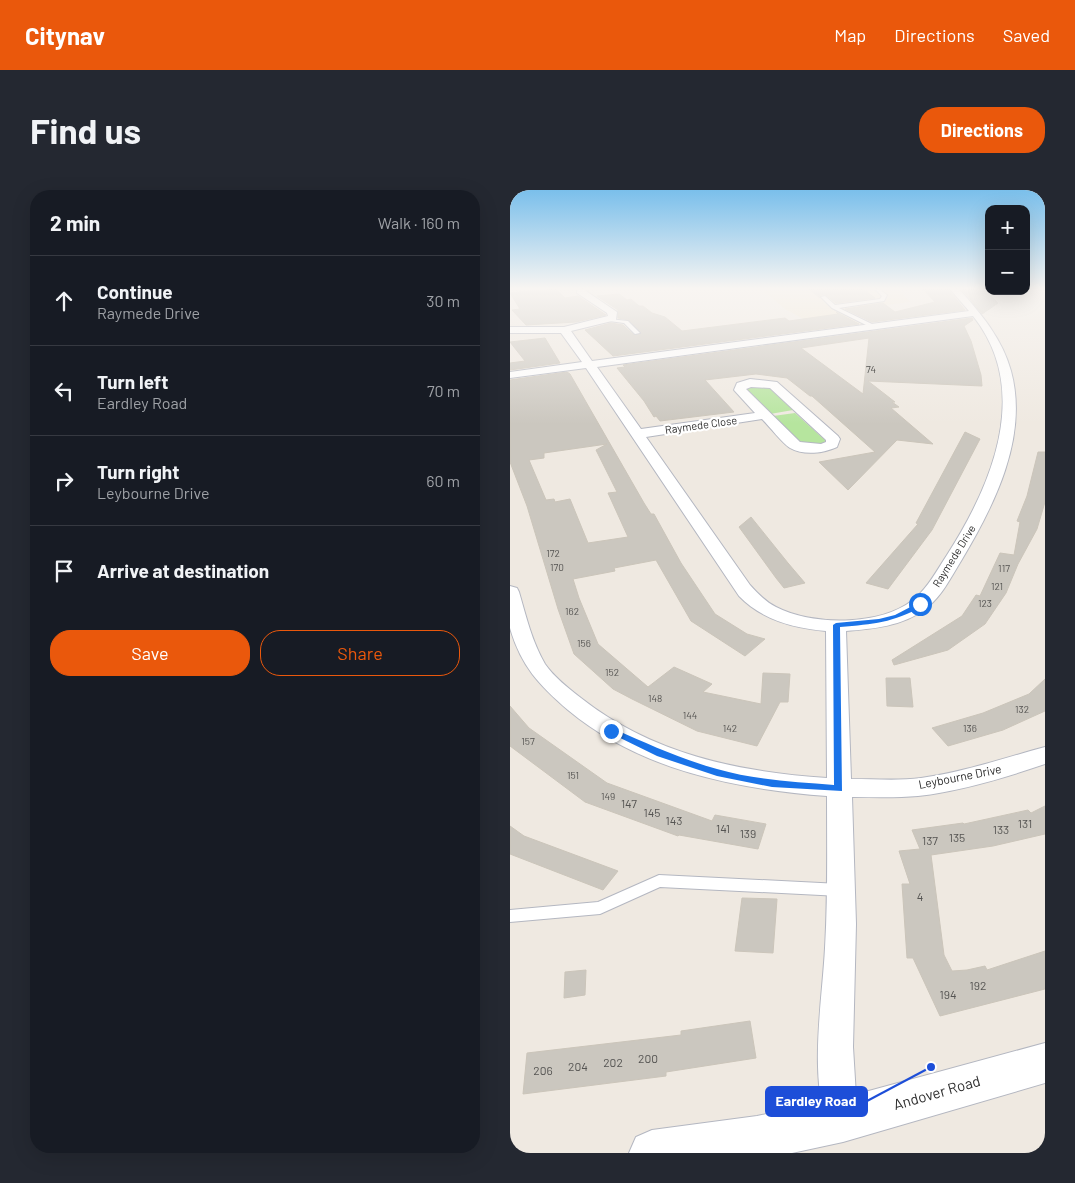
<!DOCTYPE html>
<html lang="en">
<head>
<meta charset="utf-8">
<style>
  body { margin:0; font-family:Barlow,sans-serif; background:#242831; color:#f1f3f6 }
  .controls { position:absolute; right:15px; top:15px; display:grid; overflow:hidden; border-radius:10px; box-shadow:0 5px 20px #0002 }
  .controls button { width:45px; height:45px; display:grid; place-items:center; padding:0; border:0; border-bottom:1px solid #363941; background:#171b24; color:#f1f3f6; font:25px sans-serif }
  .stop { position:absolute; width:15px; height:15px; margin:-11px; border:4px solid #1a73e8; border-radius:50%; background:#fff }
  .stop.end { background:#1a73e8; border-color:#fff; box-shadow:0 1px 5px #0008 }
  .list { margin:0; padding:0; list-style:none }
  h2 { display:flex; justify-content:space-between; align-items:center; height:65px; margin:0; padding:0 20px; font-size:21px }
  h2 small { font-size:16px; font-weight:400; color:#9ea1a6 }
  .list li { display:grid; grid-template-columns:32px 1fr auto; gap:15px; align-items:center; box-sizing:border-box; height:90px; padding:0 20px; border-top:1px solid #363941 }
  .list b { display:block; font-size:19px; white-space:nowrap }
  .list p { margin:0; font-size:16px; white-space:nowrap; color:#9ea1a6 }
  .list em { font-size:16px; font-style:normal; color:#9ea1a6 }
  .actions { display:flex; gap:10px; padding:15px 20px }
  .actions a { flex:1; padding:11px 0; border:1px solid #ea580c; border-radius:20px; text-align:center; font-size:18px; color:#ea580c }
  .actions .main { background:#ea580c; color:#fff }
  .icon { flex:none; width:28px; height:28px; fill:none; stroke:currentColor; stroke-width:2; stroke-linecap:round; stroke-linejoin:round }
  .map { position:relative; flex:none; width:535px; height:963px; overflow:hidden; border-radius:20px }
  header { display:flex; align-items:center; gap:30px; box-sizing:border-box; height:70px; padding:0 25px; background:#ea580c; color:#fff }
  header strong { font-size:24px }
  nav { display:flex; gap:28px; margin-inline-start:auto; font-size:18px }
  .intro { display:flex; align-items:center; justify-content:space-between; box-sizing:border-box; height:120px; padding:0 30px }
  h1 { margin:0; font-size:35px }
  .button { padding:12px 22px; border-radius:20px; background:#ea580c; color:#fff; font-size:18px; font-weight:700 }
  main { display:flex; gap:30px; padding:0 30px }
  aside { flex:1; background:#171b24; border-radius:20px; box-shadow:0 5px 20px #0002 }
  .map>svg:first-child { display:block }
</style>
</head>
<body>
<header>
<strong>Citynav</strong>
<nav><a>Map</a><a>Directions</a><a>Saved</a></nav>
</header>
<div class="intro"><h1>Find us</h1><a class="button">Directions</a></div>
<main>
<aside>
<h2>2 min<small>Walk · 160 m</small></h2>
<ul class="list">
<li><svg class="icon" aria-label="ahead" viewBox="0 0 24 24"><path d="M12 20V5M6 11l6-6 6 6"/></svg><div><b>Continue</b><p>Raymede Drive</p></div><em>30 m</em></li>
<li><svg class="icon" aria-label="left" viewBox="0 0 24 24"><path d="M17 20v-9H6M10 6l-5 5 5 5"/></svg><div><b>Turn left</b><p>Eardley Road</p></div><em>70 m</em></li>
<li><svg class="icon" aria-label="right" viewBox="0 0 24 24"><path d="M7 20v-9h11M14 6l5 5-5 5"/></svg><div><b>Turn right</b><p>Leybourne Drive</p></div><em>60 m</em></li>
<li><svg class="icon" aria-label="arrive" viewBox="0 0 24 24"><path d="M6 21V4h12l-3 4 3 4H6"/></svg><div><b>Arrive at destination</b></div></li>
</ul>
<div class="actions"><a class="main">Save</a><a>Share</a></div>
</aside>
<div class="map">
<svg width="535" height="963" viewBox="0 0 535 963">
  <rect width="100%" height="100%" fill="#efe9e1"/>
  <polygon fill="#f0e6d1" points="251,99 389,99 400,112 335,120 360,133 312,139 275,119"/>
  <g fill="#b6e59e">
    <polygon points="254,196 263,200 283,220 260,224 236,200 239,197"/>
    <path d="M285,223L317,252C289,260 281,244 263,226Z"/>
  </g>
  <g fill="#cbc7bf" stroke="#cbc5ba" fill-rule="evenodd">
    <polygon points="46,99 55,108 68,106 96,125 66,132 16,135 2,120 10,119 0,103"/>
    <polygon points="299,99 353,99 365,108 326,113 316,105 311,105 310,108"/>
    <polygon points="413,99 438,99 455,120 362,132 335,119 373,113 385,122 425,112"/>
    <polygon points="452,99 474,99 488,113 472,124"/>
    <polygon points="109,104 117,110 121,109 129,116 133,116 142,123 155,127 172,141 275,128 279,131 328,124 326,122 349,134 103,166 75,140 101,133 113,135 124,145 131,144 119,130 108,128 108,120 87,106"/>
    <path d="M462,128L463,130L454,136L461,151L471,185L472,196L358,191L385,212H382L389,217L381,218L423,254L387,250L338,300L309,272L365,262L302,206H300L277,188L246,184L195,190L224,222L150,231L146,226L144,227L134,211L107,178L115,177L113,175ZM359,148L353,204L291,158Z"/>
    <polygon points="35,148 50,173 0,180 0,173 15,171 0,152"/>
    <path d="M57,182L60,184L134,313L141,324H144L171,373L205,424L237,444L255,449L235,466L181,431L146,370L104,378L105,381L63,389L69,408L88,454L138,497L164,477L202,494L193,502L251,514L253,483L280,484L278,512H270L247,556L187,541L122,509L103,499L64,464L48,419L17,316L0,272V190ZM97,254L86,260L107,302L98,303L118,347L78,353L60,309L45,312L44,309L36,310L19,270L34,268V263Z"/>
    <polygon points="455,242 470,249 422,340 378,399 356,393 408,334 406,333"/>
    <polygon points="528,262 535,262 535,312 527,339 508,374 496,403 475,434 438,460 384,475 382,470 452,426 466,405 470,406 490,363 504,365 510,332 507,331 517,306"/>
    <polygon points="241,327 278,373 295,393 274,398 266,388 229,337"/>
    <polygon points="376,488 400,488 403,517 377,516"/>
    <polygon points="535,489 535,521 493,540 438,556 422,538 473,523 519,504"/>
    <polygon points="0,516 19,538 97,593 202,631 205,625 256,634 248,659 169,645 168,646 75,612 0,556"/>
    <polygon points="535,616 535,644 483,656 421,665 434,765 442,781 457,780 475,776 477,780 535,761 535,799 430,826 403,768 397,768 392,694 400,694 389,661 410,659 402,640 453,633 454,634 518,620 521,623"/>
    <polygon points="0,636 14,646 108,681 93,700 0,664"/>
    <polygon points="232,708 267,709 263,763 225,761"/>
    <polygon points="76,780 75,805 54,808 55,782"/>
    <polygon points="240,831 246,868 156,882 156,886 13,904 17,863 171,845 171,841"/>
  </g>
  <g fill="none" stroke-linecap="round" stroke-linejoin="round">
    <defs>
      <g id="service">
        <polygon points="365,99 369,99 377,105 374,111 329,118 364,135 362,138 322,118 311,107 315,106 325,115 370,109 372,106"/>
        <polygon points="99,129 118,131 130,143 125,144 114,133 99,131"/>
        <polygon points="149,685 330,694 335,696 337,700 335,704 330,706 150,697 90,724 0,732 0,720 88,712"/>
      </g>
      <path id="minor" d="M67,99H73L107,122L106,130L61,141L82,171L459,121L440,99H449C471,124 492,148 501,181C519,247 484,316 451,371C441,387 431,408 415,419C393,436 363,439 336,441L341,589C364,589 388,591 411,588C454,582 494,568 535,557V574C494,588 451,601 408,606C386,608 364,607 342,607L346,734L343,857L346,906L351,930L346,943L333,948L320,943C298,889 312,815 315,758C318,708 317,657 317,606C225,599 130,580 58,520C29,495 11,476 0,438V396L7,398L9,402C16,426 22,452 35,474C44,487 58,498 71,508C142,564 228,582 317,588L316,441C284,438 252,430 229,406L76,178L0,188V182L72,172L51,143H0V137H54L98,126L97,123L67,103ZM463,126C522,200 482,295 437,365C427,380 418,398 403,410C370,436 302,436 266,417C256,412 247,403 240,395L136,247L252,229C260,237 272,253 280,258C294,266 314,263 327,257L330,249L328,246L267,192L240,189L227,193L224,200L245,223L131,239L87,177ZM241,197L260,198L316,250V252L311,254L290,252L236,199Z"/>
      <polygon id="tertiary" points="535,853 535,893 333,952 282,963 119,963 126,947 142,940 247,926 333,908"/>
    </defs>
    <use href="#service" stroke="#b4b7c1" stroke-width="2"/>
    <use href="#minor" stroke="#b4b7c1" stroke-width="2"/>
    <use href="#tertiary" stroke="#b4b7c1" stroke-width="2"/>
    <use href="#service" fill="#fff" fill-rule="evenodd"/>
    <use href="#minor" fill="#fff" fill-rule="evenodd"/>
    <use href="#tertiary" fill="#fff" fill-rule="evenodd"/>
  </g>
  <linearGradient id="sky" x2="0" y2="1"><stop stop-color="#7abfeb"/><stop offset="0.42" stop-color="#f8f5f2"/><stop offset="1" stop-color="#f8f5f2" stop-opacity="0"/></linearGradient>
  <rect width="535" height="234" fill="url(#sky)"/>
  <path fill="#1a73e8" d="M410,412L413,413V416C382,433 364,434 330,437L332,601L262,597L207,586L147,566L96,541L101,538L104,539C138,554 171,569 207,579C245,590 285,592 324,595L323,435L326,433L369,429L385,425Z"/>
  <g text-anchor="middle" stroke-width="4.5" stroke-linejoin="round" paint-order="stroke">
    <g font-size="10" fill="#555452">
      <text x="361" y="183">74</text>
      <text x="43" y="367">172</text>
      <text x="47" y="381">170</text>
      <text x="494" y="382">117</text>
      <text x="487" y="400">121</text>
      <text x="475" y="417">123</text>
      <text x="62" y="425">162</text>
      <text x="74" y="457">156</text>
      <text x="102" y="486">152</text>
      <text x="145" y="512">148</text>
      <text x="512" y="523">132</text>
      <text x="180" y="529">144</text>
      <text x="220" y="542">142</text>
      <text x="460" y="542">136</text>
      <text x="18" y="555">157</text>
      <text x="63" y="589">151</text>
      <text x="98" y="610">149</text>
    </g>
    <g font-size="11" fill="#2e2e2e" stroke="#fff">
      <text transform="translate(191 235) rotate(-8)" y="4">Raymede Close</text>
      <text transform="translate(444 366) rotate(-58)" y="4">Raymede Drive</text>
    </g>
    <g font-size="12" fill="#2e2e2e" stroke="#fff">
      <text transform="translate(450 587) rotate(-11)" y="4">Leybourne Drive</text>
    </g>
    <g font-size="12" fill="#555452">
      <text x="119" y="618">147</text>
      <text x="142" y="627">145</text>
      <text x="164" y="635">143</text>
      <text x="515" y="638">131</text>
      <text x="213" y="643">141</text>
      <text x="491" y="644">133</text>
      <text x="238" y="648">139</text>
      <text x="447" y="652">135</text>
      <text x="420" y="655">137</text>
      <text x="410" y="711">4</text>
      <text x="468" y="800">192</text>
      <text x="438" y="809">194</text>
      <text x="138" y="873">200</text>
      <text x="103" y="877">202</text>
      <text x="68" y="881">204</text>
      <text x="33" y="885">206</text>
    </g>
    <g font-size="15" fill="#2e2e2e" stroke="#fff">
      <text transform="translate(427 903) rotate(-16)" y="5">Andover Road</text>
    </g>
  </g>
  <path fill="none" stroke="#1d4ed8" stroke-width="2" d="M421 877L357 911"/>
  <circle fill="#1d4ed8" stroke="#fff" stroke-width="2" cx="421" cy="877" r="5"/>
  <rect fill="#1d4ed8" stroke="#1d4ed8" stroke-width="2" x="256" y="897" width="101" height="29" rx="5"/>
  <g font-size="14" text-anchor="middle" font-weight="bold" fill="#fff">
    <text x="306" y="916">Eardley Road</text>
  </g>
</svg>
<div class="controls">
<button>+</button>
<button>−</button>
</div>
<div class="stop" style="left:410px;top:414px"></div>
<div class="stop end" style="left:101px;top:541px"></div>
</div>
</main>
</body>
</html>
